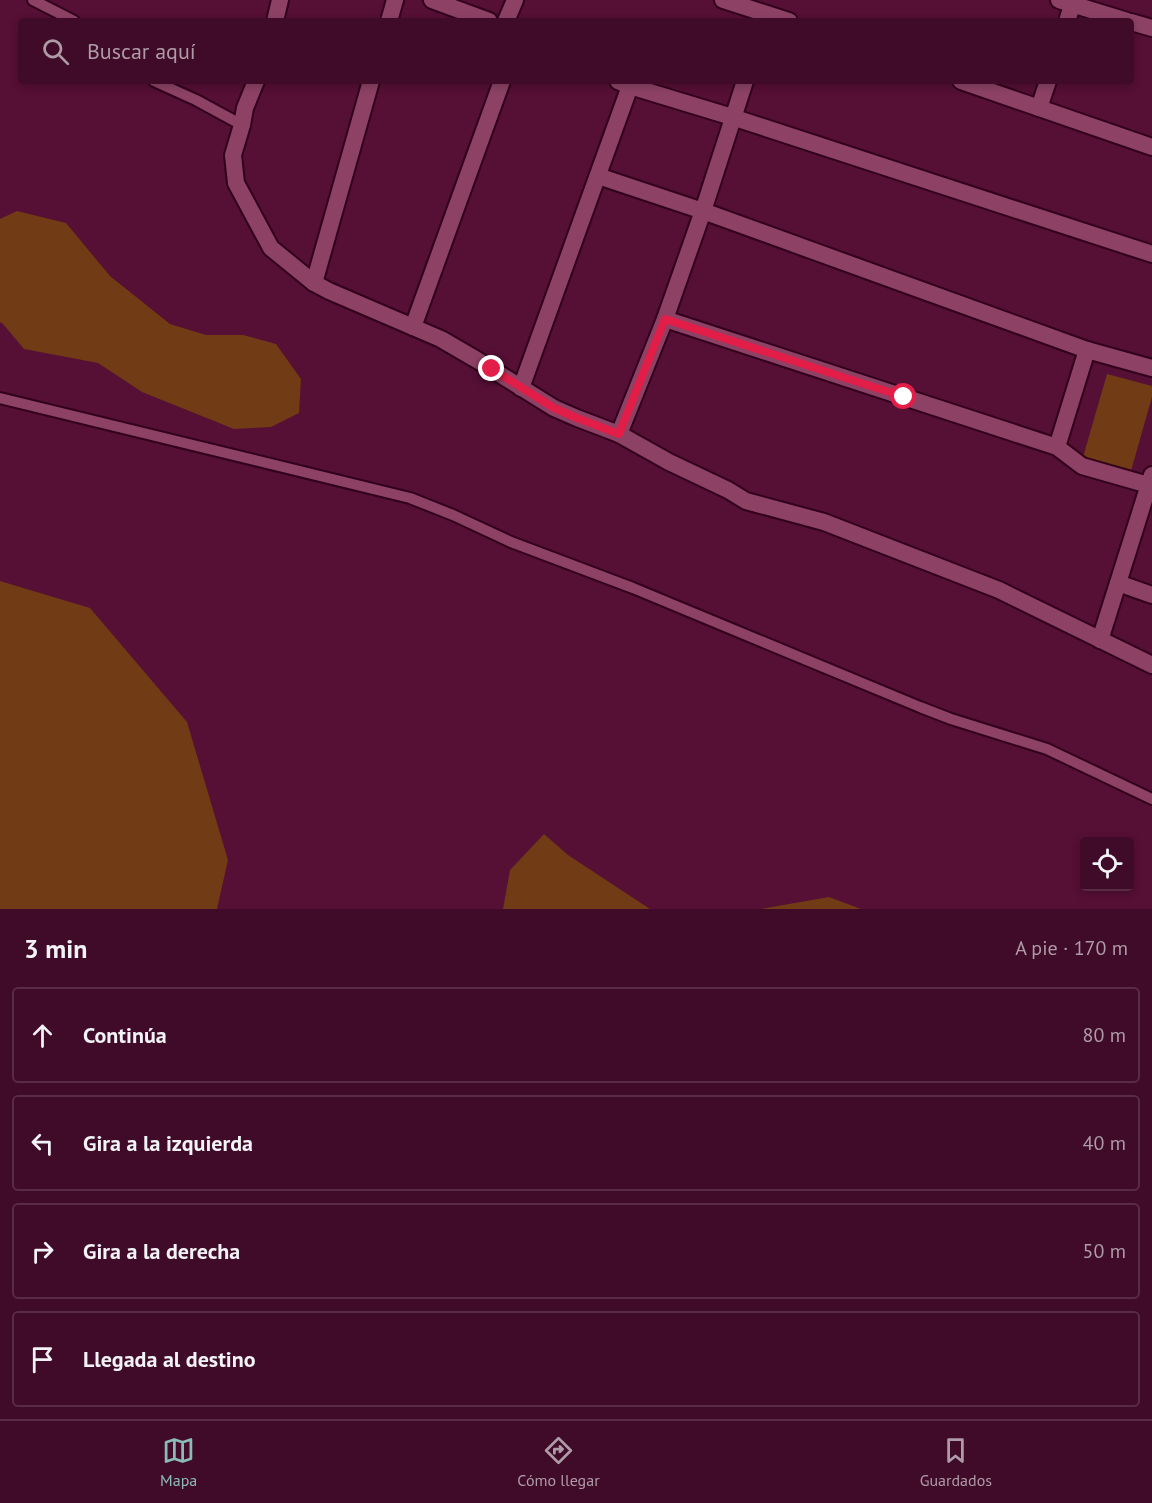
<!DOCTYPE html>
<html lang="es">
<head>
<meta charset="utf-8">
<style>
  body { margin:0; font-family:"PT Sans",sans-serif; background:#4b1934; color:#f1f3f6 }
  .controls { position:absolute; right:18px; bottom:18px; display:grid; overflow:hidden; border-radius:6px; box-shadow:0 3px 9px #0003 }
  .controls button { width:54px; height:54px; display:grid; place-items:center; padding:0; border:0; border-bottom:2px solid #592b45; background:#400b28; color:#f1f3f6; font:30px sans-serif }
  .stop { position:absolute; width:18px; height:18px; margin:-14px; border:4px solid #e11d48; border-radius:50%; background:#fff }
  .stop.end { background:#e11d48; border-color:#fff; box-shadow:0 2px 6px #0008 }
  .list { margin:0; padding:0; list-style:none }
  h2 { display:flex; justify-content:space-between; align-items:center; height:78px; margin:0; padding:0 24px; font-size:26px }
  h2 small { font-size:20px; font-weight:400; color:#ae9ba8 }
  .list li { display:grid; grid-template-columns:39px 1fr auto; gap:18px; align-items:center; box-sizing:border-box; height:96px; margin:0 12px 12px; padding:0 12px; border:2px solid #592b45; border-radius:6px }
  .list b { display:block; font-size:22px; white-space:nowrap }
  .list em { font-size:20px; font-style:normal; color:#ae9ba8 }
  .icon { flex:none; width:33px; height:33px; fill:none; stroke:currentColor; stroke-width:2; stroke-linecap:round; stroke-linejoin:round }
  .map { position:relative; flex:none; width:1152px; height:909px; overflow:hidden }
  .search { position:absolute; background:#400b28; box-shadow:0 3px 9px #0003; left:18px; right:18px; top:18px; height:66px; display:flex; align-items:center; gap:15px; box-sizing:border-box; padding:0 21px; border-radius:6px; color:#ae9ba8; font-size:22px }
  .sheet { height:510px; background:#400b28 }
  nav { display:flex; justify-content:space-around; align-items:center; box-sizing:border-box; height:84px; border-top:2px solid #592b45; background:#400b28; font-size:16px; color:#ae9ba8 }
  nav a { display:grid; justify-items:center; gap:3px }
  nav .on { color:#8bbbb9 }
  .map>svg:first-child { display:block }
</style>
</head>
<body>
<div class="map">
<svg width="1152" height="909" viewBox="0 0 1152 909">
  <rect width="100%" height="100%" fill="#560f35"/>
  <g fill="#703b15">
    <polygon points="17,211 66,223 110,276 170,324 206,335 243,335 276,344 301,379 299,413 271,427 234,429 142,392 98,363 24,349 3,324 0,322 0,219"/>
    <polygon points="1107,374 1152,386 1152,397 1131,471 1083,457"/>
    <polygon points="0,581 90,608 187,722 228,860 217,909 0,909"/>
    <polygon points="544,834 568,855 650,909 503,909 510,870"/>
    <polygon points="829,897 861,909 761,909"/>
  </g>
  <g fill="none" stroke-linecap="round" stroke-linejoin="round">
    <defs>
      <g id="service">
        <polyline points="33,0 74,21"/>
        <polyline points="154,81 196,100 242,125"/>
        <polyline points="0,398 410,498 453,515 511,542 633,588 920,707 951,719 1047,749 1152,799"/>
      </g>
      <g id="minor">
        <polyline points="432,0 489,21"/>
        <polyline points="723,0 789,21"/>
        <polyline points="1059,0 1127,21"/>
        <polyline points="275,21 280,0"/>
        <polyline points="389,21 395,0"/>
        <polyline points="506,21 515,0"/>
        <polyline points="1067,21 1074,0"/>
        <polyline points="1131,22 1152,28"/>
        <polyline points="256,81 245,108 242,125 233,155 236,183 271,248 314,283 329,291 441,339 477,360 554,408 577,418 619,434 669,462 728,490 746,501 824,522 999,590 1152,665"/>
        <polyline points="618,81 630,86 732,117 1152,254"/>
        <polyline points="961,81 1152,147"/>
        <polyline points="1039,108 1048,81"/>
        <polyline points="598,176 703,211 1087,350 1152,368"/>
        <polyline points="314,283 371,81"/>
        <polyline points="665,319 1057,447 1082,466 1152,486"/>
        <polyline points="413,327 502,81"/>
        <polyline points="521,388 630,86"/>
        <polyline points="619,434 665,319 703,211 745,81"/>
        <polyline points="1057,447 1087,350"/>
        <polyline points="1118,583 1152,595"/>
        <polyline points="1100,640 1152,475"/>
      </g>
    </defs>
    <use href="#service" stroke="#32001c" stroke-width="14"/>
    <use href="#minor" stroke="#32001c" stroke-width="20"/>
    <use href="#service" stroke="#8d4265" stroke-width="10"/>
    <use href="#minor" stroke="#8d4265" stroke-width="16"/>
  </g>
  <g fill="none" stroke-linecap="round" stroke-linejoin="round">
    <polyline stroke="#e11d48" stroke-width="8" points="492,369 554,408 577,418 619,434 665,319 904,397"/>
  </g>
</svg>
<div class="controls">
<button><svg class="icon" aria-label="locate" viewBox="0 0 24 24"><circle cx="12" cy="12" r="6"/><path d="M12 2v4M12 18v4M2 12h4M18 12h4"/></svg></button>
</div>
<div class="stop" style="left:904px;top:397px"></div>
<div class="stop end" style="left:492px;top:369px"></div>
<div class="search"><svg class="icon" aria-label="search" viewBox="0 0 24 24"><circle cx="10" cy="10" r="6"/><path d="M15 15l6 6"/></svg>Buscar aquí</div>
</div>
<section class="sheet">
<h2>3 min<small>A pie · 170 m</small></h2>
<ul class="list">
<li><svg class="icon" aria-label="ahead" viewBox="0 0 24 24"><path d="M12 20V5M6 11l6-6 6 6"/></svg><div><b>Continúa</b></div><em>80 m</em></li>
<li><svg class="icon" aria-label="left" viewBox="0 0 24 24"><path d="M17 20v-9H6M10 6l-5 5 5 5"/></svg><div><b>Gira a la izquierda</b></div><em>40 m</em></li>
<li><svg class="icon" aria-label="right" viewBox="0 0 24 24"><path d="M7 20v-9h11M14 6l5 5-5 5"/></svg><div><b>Gira a la derecha</b></div><em>50 m</em></li>
<li><svg class="icon" aria-label="arrive" viewBox="0 0 24 24"><path d="M6 21V4h12l-3 4 3 4H6"/></svg><div><b>Llegada al destino</b></div></li>
</ul>
</section>
<nav>
<a class="on"><svg class="icon" aria-label="map" viewBox="0 0 24 24"><path d="M3 6l6-2 6 2 6-2v14l-6 2-6-2-6 2zM9 4v14M15 6v14"/></svg>Mapa</a>
<a><svg class="icon" aria-label="directions" viewBox="0 0 24 24"><path d="M12 3l9 9-9 9-9-9zM9 14v-3h6M13 9l2 2-2 2"/></svg>Cómo llegar</a>
<a><svg class="icon" aria-label="saved" viewBox="0 0 24 24"><path d="M7 4h10v16l-5-4-5 4z"/></svg>Guardados</a>
</nav>
</body>
</html>
